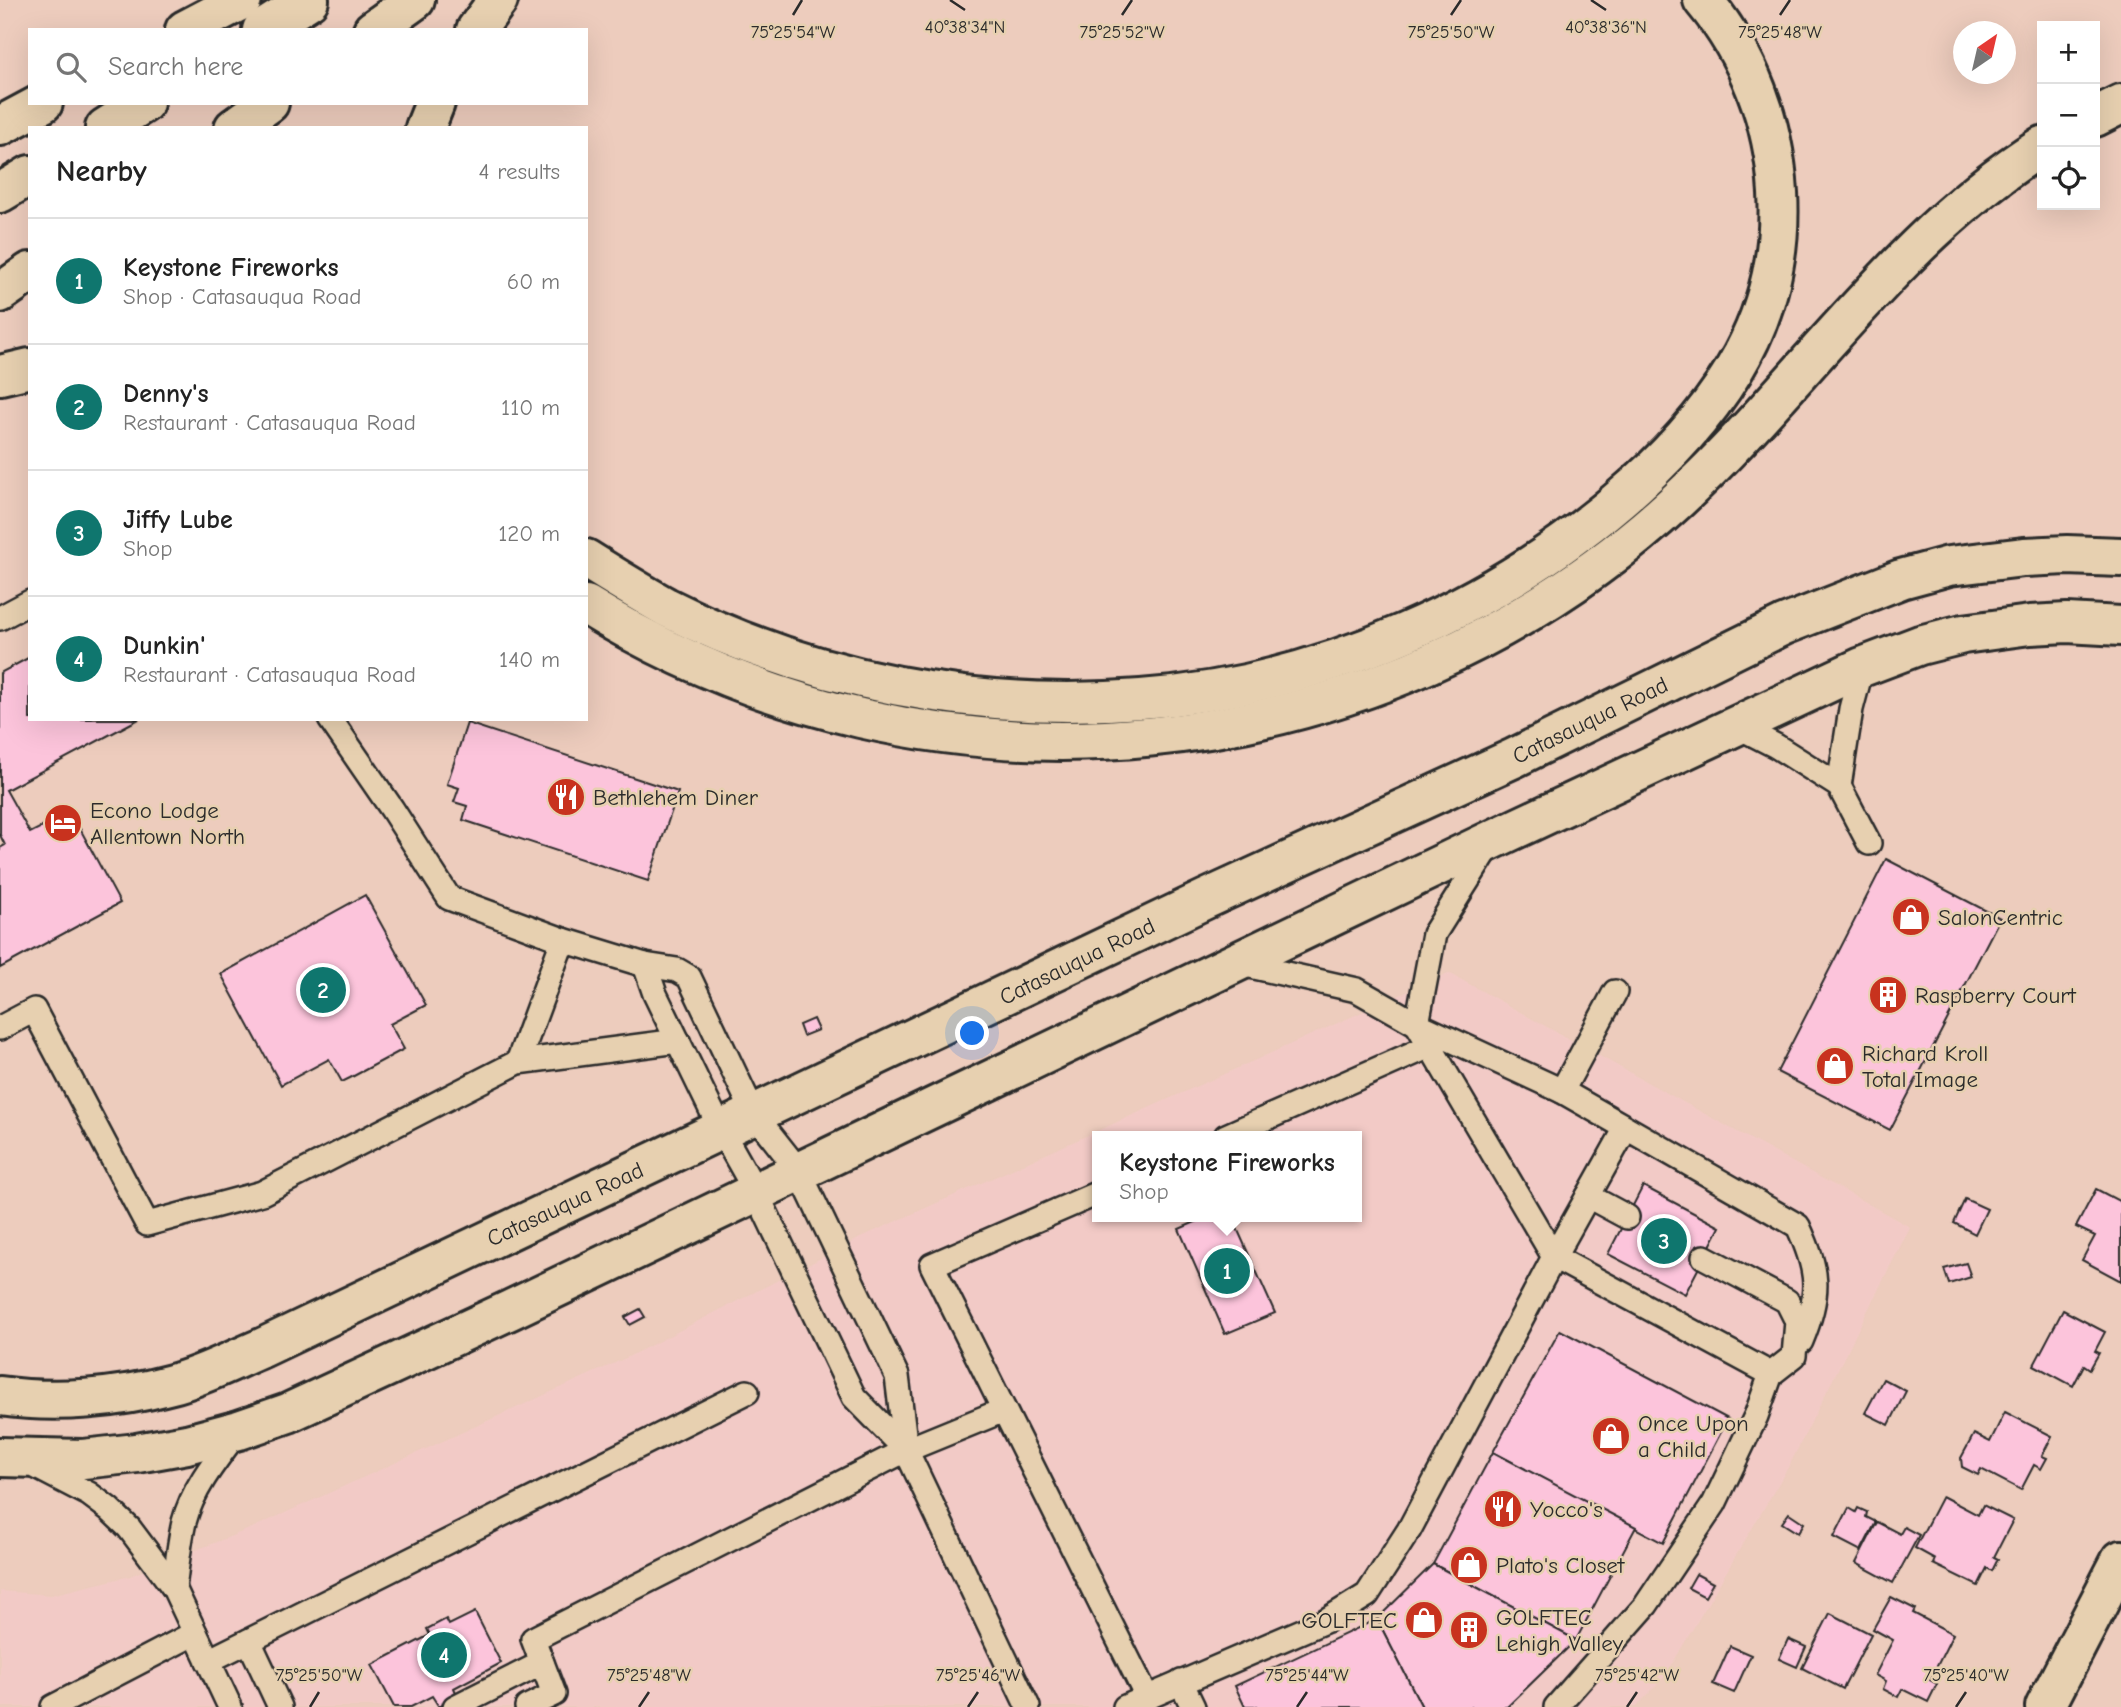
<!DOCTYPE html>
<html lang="en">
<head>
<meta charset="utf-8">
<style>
  body { margin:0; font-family:"Comic Neue",sans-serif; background:#f6f6f6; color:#222 }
  .controls { position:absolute; right:21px; top:21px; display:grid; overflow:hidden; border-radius:0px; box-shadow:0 7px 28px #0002 }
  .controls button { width:63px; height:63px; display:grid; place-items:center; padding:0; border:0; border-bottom:2px solid #e0e0e0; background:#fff; color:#222; font:35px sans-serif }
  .compass { position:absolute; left:1953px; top:21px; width:63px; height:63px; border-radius:50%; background:#fff; box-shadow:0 7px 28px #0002; rotate:34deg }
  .you { position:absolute; left:973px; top:1034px; width:24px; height:24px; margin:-18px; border:5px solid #fff; border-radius:50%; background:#1a73e8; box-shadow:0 0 0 10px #1a73e833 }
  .badge { display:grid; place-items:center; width:46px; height:46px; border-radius:50%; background:#0f766e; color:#fff; font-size:23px; font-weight:700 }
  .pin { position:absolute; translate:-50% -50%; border:4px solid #fff; box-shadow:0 2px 7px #0006 }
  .popup { position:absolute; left:1092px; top:1131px; width:270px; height:91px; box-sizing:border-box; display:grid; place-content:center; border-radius:0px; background:#fff; filter:drop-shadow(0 2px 5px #0005); font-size:23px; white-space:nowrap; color:#767676 }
  .popup b { font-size:26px; color:#222 }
  .popup::after { content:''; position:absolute; left:50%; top:100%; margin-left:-14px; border:14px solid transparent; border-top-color:#fff }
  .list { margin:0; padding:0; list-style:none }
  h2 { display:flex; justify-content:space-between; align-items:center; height:91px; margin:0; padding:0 28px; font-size:30px }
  h2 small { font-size:23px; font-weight:400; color:#767676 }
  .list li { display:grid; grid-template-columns:46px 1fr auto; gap:21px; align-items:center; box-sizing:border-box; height:126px; padding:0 28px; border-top:2px solid #e0e0e0 }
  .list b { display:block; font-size:26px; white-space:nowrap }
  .list p { margin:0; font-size:23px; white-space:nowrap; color:#767676 }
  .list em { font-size:23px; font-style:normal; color:#767676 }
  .icon { flex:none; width:38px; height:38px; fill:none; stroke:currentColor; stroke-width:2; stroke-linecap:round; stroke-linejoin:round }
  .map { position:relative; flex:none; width:2121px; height:1707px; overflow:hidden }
  .search { position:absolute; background:#fff; box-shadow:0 7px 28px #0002; left:28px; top:28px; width:560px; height:77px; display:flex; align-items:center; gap:18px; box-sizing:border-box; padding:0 24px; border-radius:0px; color:#767676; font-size:26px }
  .panel { position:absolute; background:#fff; box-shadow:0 7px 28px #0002; left:28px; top:126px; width:560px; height:595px; border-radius:0px }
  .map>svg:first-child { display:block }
</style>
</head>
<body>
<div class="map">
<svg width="2121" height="1707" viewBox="0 0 2121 1707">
  <rect width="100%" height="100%" fill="#edccbd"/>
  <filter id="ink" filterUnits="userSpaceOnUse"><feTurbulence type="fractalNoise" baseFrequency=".0143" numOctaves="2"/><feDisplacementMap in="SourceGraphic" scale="14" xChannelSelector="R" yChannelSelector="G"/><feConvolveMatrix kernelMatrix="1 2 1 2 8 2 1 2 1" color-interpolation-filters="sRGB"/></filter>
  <g filter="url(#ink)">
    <path fill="#f2cac6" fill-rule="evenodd" d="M1449,973L1910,1227L1790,1464L1665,1676L1636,1707H0V1591L51,1595L130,1576L252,1528L626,1358L870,1233ZM1098,1136H1356V1217H1098Z"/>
    <g fill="#fcc4db" stroke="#2b2b2b" stroke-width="2">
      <polygon points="30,657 30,719 139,719 6,790 30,833 71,812 120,903 0,968 0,848 5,845 0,835 0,673"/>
      <polygon points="467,723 678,792 648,881 463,820 467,806 454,802 459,788 447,784"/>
      <polygon points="1886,859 2000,918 1890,1130 1777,1072"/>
      <polygon points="365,895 426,1005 390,1024 404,1049 350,1078 342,1082 329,1059 281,1085 221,974"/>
      <polygon points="813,1019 818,1030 803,1036 799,1025"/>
      <polygon points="1643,1186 1720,1227 1685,1294 1608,1254"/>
      <polygon points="2096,1189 2121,1202 2121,1281 2082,1260 2095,1236 2076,1227"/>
      <polygon points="1965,1199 1987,1209 1975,1234 1954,1223"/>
      <polygon points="1207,1217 1232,1217 1275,1313 1225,1334 1179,1229"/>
      <polygon points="1966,1263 1971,1277 1949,1284 1944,1269"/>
      <polygon points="640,1309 645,1317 630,1325 625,1317"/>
      <polygon points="2063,1310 2105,1332 2095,1351 2099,1353 2090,1369 2084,1365 2073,1386 2034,1365"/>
      <polygon points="1560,1330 1728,1419 1663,1543 1493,1452"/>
      <polygon points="1883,1379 1906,1391 1889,1425 1865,1413"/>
      <polygon points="2005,1412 2052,1436 2042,1456 2047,1458 2041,1469 2034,1465 2021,1490 1981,1469 1978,1475 1962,1467 1961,1458 1974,1434 1990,1442"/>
      <polygon points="1493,1452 1636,1527 1576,1640 1433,1564"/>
      <polygon points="1942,1496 1978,1515 1983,1505 2013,1520 1994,1557 1998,1559 1992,1571 1987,1568 1978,1586 1933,1564 1935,1559 1915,1548"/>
      <polygon points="1849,1508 1856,1512 1858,1508 1867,1512 1866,1517 1876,1522 1861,1551 1834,1537"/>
      <polygon points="1789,1513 1804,1523 1798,1533 1782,1523"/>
      <polygon points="1877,1522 1900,1534 1904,1527 1919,1535 1893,1583 1856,1563"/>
      <polygon points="1433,1564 1576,1640 1507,1707 1422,1707 1377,1619"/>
      <polygon points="1696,1574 1713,1583 1705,1597 1688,1588"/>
      <polygon points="1891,1597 1915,1609 1913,1613 1953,1634 1930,1680 1937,1684 1928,1702 1902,1689 1898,1697 1883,1689 1886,1681 1875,1675 1893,1640 1873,1629"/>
      <polygon points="475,1612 501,1663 454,1688 458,1697 439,1707 432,1696 411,1707 394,1707 372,1665 430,1635 427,1629 446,1619 449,1625"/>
      <polygon points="1830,1613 1871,1634 1843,1689 1802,1668"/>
      <polygon points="1377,1619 1422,1707 1245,1707 1235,1686"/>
      <polygon points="1788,1639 1806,1647 1797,1667 1779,1659"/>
      <polygon points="1730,1646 1751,1655 1734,1693 1713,1684"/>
    </g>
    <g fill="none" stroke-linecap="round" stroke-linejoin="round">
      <defs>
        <g id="lane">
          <polyline points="0,618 30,602"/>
          <polyline points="330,719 392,809 449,898 563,940 645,965 677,970 689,977 754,1114 799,1171 897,1376 906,1450"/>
          <polyline points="1737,726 1776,746 1839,786 1869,843"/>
          <polyline points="1839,786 1851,709 1862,667"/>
          <polyline points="1237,963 1357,990 1417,1024 1562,1091"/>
          <polyline points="645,965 655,994 721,1130 756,1192 854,1397 906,1450 1028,1707"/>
          <path d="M1615,992L1562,1091L1798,1226C1819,1272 1821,1293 1801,1341"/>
          <polyline points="0,1028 34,1010 147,1224 262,1193 518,1062 678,1041"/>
          <polyline points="518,1062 563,940"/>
          <polyline points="1626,1128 1554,1257 1771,1374 1794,1356 1797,1321 1787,1301 1704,1257"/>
          <polyline points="1226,1136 1430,1046"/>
          <polyline points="1098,1193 932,1265 1147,1697"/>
          <polyline points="1588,1196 1627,1217"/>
          <polyline points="33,1465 89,1494 109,1509 129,1528 174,1588 230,1707"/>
          <path d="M174,1588C177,1566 179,1544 184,1522C193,1488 216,1460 237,1432"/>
          <polyline points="249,1641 280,1707"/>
          <polyline points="208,1661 747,1392"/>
          <polyline points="1181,1682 1193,1707"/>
          <polyline points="53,1707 195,1633"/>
          <polyline points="455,1707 542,1663"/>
          <polyline points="527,1707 554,1694 533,1639 906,1450 1004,1410"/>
          <polyline points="1125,1707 1325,1621 1367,1595 1409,1530 1554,1257 1417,1024 1434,934 1490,845"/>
          <polyline points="1556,1707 1646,1605 1714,1504 1756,1416 1771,1374"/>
        </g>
        <polyline id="street" points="2045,1707 2121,1560"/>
        <g id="secondary">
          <path d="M0,1396C56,1404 117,1399 172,1384C203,1376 233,1360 262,1348L1206,899L1514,758L1784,625L1901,579L1949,566L2024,557L2067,555L2121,557"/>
          <polyline points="0,1457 83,1459 137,1453 187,1444 239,1430 288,1413 510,1310 1494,839 1862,667 1920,645 1963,634 2030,625 2067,623 2121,626"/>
        </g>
        <g id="primary">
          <polyline points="262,30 309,0"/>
          <polyline points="373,30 415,0"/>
          <polyline points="105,128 144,103"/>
          <polyline points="234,128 269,103"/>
          <polyline points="0,193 30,175"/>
          <polyline points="0,293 30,272"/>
        </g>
        <g id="highway">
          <polyline points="185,30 242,0"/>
          <polyline points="476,30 498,0"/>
          <polyline points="2095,117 2121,104"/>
          <polyline points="0,126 43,103"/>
          <polyline points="425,128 435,103"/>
          <polyline points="0,375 30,368"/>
          <path d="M586,559C613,576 639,592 666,607C812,681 978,712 1141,699C1321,686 1501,606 1636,485C1723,406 1785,315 1778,193C1774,122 1749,55 1703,0"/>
          <path d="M586,605C933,820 1379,776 1678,500C1801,386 1899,235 2042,146"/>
        </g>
      </defs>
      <use href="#lane" stroke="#2b2b2b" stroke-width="28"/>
      <use href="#street" stroke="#2b2b2b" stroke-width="44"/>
      <use href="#secondary" stroke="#2b2b2b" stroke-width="44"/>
      <use href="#primary" stroke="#2b2b2b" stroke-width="44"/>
      <use href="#highway" stroke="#2b2b2b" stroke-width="44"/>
      <use href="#lane" stroke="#e7d0b0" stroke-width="23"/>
      <use href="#street" stroke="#e7d0b0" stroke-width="38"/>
      <use href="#secondary" stroke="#e7d0b0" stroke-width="38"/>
      <use href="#primary" stroke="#e7d0b0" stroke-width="38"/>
      <use href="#highway" stroke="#e7d0b0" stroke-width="38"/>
    </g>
  </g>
  <path fill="none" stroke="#2b2b2b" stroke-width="2.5" d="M950,0L965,10M1591,0L1606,10M793,15L802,0M1122,15L1132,0M1451,15L1461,0M1780,15L1790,0M310,1707L319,1692M639,1707L649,1692M968,1707L978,1692M1297,1707L1307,1692M1627,1707L1637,1692M1956,1707L1966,1692"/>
  <defs>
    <symbol id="restaurant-disc" viewBox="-11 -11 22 22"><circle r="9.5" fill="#c8321e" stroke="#e7d0b0"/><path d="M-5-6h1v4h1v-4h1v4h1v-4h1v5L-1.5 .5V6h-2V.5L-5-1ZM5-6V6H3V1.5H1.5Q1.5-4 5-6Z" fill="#fff"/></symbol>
    <symbol id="hotel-disc" viewBox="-11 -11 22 22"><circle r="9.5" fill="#c8321e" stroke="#e7d0b0"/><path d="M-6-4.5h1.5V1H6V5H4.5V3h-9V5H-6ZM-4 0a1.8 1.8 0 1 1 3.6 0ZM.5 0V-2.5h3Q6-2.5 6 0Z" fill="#fff"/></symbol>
    <symbol id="shop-disc" viewBox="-11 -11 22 22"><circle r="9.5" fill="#c8321e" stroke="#e7d0b0"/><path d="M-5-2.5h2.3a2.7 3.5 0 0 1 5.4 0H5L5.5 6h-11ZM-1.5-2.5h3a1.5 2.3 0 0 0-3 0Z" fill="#fff"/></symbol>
    <symbol id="building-disc" viewBox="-11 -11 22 22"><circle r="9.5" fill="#c8321e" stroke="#e7d0b0"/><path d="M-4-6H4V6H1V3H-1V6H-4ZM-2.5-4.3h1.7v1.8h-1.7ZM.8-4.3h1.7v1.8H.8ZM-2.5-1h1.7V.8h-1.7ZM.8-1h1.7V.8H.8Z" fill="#fff"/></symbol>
  </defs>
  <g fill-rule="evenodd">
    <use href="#restaurant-disc" x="544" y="775" width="44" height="44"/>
    <use href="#hotel-disc" x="41" y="801" width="44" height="44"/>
    <use href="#shop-disc" x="1889" y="895" width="44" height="44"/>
    <use href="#building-disc" x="1866" y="973" width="44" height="44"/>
    <use href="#shop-disc" x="1813" y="1044" width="44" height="44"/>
    <use href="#shop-disc" x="1589" y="1414" width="44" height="44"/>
    <use href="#restaurant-disc" x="1481" y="1487" width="44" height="44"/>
    <use href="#shop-disc" x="1447" y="1543" width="44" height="44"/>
    <use href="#shop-disc" x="1402" y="1598" width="44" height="44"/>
    <use href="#building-disc" x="1447" y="1608" width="44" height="44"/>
  </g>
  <g text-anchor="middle" stroke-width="5" stroke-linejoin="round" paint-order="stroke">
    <g font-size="23" fill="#2b2b2b" stroke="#e7d0b0">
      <text transform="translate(1590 720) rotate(-26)" y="8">Catasauqua Road</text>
      <text transform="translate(1077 961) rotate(-26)" y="8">Catasauqua Road</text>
      <text transform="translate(565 1204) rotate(-25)" y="8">Catasauqua Road</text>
    </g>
    <g font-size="23" fill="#2b2b2b" stroke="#e7d0b0" text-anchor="start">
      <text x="593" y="805">Bethlehem Diner</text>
      <text x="90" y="818">Econo Lodge<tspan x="90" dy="26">Allentown North</tspan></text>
      <text x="1938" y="925">SalonCentric</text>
      <text x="1915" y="1003">Raspberry Court</text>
      <text x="1862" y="1061">Richard Kroll<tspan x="1862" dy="26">Total Image</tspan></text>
      <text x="1638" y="1431">Once Upon<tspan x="1638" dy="26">a Child</tspan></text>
      <text x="1530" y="1517">Yocco's</text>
      <text x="1496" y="1573">Plato's Closet</text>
      <text x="1496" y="1625">GOLFTEC<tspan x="1496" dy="26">Lehigh Valley</tspan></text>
      <text x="1397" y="1628" text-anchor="end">GOLFTEC</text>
    </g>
  </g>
  <g font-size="18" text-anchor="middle" fill="#2b2b2b" stroke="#e7d0b0" stroke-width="5" stroke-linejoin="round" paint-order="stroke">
    <text x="965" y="33">40°38'34"N</text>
    <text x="1606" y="33">40°38'36"N</text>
    <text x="793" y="38">75°25'54"W</text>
    <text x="1122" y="38">75°25'52"W</text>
    <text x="1451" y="38">75°25'50"W</text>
    <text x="1780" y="38">75°25'48"W</text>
    <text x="319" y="1681">75°25'50"W</text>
    <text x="649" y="1681">75°25'48"W</text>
    <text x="978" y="1681">75°25'46"W</text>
    <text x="1307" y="1681">75°25'44"W</text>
    <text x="1637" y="1681">75°25'42"W</text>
    <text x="1966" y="1681">75°25'40"W</text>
  </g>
</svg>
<div class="controls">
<button>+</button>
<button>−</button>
<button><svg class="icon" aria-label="locate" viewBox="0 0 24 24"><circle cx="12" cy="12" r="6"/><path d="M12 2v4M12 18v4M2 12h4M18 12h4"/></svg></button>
</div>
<svg class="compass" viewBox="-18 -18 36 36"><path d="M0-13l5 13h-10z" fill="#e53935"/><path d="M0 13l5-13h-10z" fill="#767676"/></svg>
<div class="you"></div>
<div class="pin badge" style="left:1227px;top:1271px">1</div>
<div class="popup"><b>Keystone Fireworks</b>Shop</div>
<div class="pin badge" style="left:323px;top:990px">2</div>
<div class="pin badge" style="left:1664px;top:1241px">3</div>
<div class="pin badge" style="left:444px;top:1655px">4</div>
<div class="search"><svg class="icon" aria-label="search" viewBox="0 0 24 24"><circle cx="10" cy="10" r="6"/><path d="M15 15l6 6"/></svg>Search here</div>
<section class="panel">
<h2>Nearby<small>4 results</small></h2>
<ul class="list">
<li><span class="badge">1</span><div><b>Keystone Fireworks</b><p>Shop · Catasauqua Road</p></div><em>60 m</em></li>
<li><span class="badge">2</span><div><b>Denny's</b><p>Restaurant · Catasauqua Road</p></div><em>110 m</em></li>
<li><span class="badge">3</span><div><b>Jiffy Lube</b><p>Shop</p></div><em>120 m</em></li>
<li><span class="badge">4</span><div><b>Dunkin'</b><p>Restaurant · Catasauqua Road</p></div><em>140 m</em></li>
</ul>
</section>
</div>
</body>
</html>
